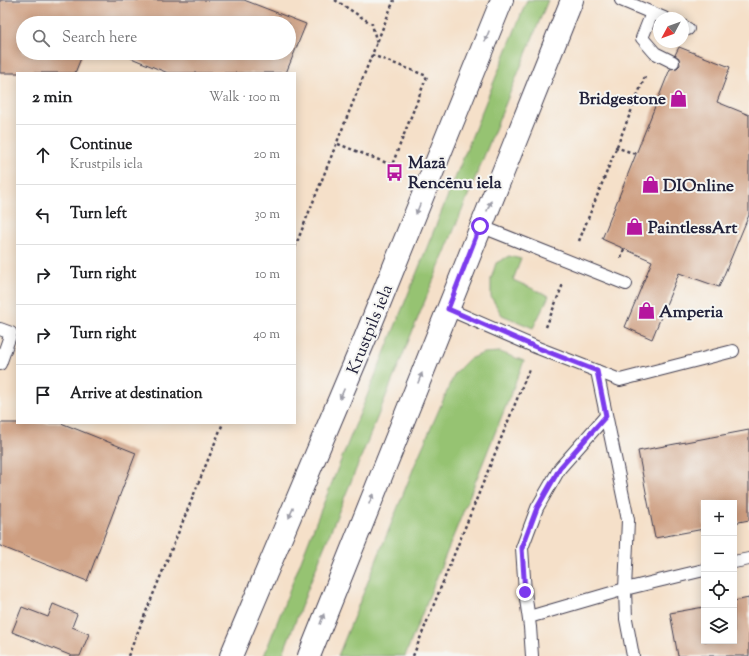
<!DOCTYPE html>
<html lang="en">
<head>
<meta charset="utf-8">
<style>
  body { margin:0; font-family:"Sorts Mill Goudy",serif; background:#f2f2f2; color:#202124 }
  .controls { position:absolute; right:12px; bottom:12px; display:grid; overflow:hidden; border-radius:0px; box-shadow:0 2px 10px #0003 }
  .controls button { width:36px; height:36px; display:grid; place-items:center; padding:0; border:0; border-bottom:1px solid #e0e0e0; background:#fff; color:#202124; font:20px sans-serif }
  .compass { position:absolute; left:653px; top:12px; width:36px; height:36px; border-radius:50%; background:#fff; box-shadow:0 2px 10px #0003; rotate:229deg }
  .stop { position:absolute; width:12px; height:12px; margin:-9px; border:3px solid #7c3aed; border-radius:50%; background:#fff }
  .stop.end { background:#7c3aed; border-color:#fff; box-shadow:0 1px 4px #0008 }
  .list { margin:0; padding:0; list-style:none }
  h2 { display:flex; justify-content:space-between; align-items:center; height:52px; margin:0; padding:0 16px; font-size:17px }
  h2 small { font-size:13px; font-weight:400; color:#757577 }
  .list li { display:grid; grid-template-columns:26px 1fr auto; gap:12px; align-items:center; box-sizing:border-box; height:60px; padding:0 16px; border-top:1px solid #e0e0e0 }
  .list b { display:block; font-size:15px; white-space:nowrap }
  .list p { margin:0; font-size:13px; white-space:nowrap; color:#757577 }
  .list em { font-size:13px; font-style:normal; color:#757577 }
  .icon { flex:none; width:22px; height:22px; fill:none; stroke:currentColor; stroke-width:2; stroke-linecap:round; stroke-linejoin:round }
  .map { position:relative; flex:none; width:749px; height:656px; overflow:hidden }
  .search { position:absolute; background:#fff; box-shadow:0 2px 10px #0003; left:16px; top:16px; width:280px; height:44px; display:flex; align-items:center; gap:10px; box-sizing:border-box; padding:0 14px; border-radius:22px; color:#757577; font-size:15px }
  .panel { position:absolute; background:#fff; box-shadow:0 2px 10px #0003; left:16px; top:72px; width:280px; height:352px; border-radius:0px }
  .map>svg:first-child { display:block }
</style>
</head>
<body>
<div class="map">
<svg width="749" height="656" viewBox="0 0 749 656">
  <rect width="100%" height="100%" fill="#f6f6f2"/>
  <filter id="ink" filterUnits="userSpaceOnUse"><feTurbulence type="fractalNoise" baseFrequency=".025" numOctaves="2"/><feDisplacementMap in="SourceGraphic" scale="8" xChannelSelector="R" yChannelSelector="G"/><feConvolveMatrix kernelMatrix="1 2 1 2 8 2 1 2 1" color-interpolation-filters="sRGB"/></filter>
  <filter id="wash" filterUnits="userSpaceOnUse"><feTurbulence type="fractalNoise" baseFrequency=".012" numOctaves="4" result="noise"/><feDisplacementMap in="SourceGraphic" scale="16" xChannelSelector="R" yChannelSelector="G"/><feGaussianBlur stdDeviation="0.9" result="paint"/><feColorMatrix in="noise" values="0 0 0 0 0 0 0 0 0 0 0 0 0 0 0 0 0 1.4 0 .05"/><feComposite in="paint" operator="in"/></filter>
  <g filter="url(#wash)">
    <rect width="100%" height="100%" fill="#f5e0c9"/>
    <g fill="#96c372" stroke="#5c7256">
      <polygon points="527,0 548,0 323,550 282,656 264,656 316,522"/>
      <polygon points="509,256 521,259 513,280 549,296 533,328 502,315 491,297 491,279 496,263"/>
      <polygon points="500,352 524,361 405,656 338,656 416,462 455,373 469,359 484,353"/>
    </g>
    <g id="blocks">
      <g fill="#ce9e80">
        <polygon points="0,0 244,0 306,24 286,73 168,73 119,53 289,53 289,23 23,23 23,53 83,53 75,73 0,73"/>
        <polygon points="679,47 730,67 717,102 749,115 749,215 719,287 679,273 652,339 625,327 652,261 602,239 670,69 677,68 680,65 679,58 675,55"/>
        <polygon points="0,423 61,423 136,453 87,581 0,546"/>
        <polygon points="749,430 749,520 734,523 734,503 704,503 704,529 655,538 638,451"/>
        <polygon points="749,598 749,656 678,656 670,613 704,607 704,641 734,641 734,601"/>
        <polygon points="53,604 77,614 72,627 89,634 80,656 72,656 12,632 22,607 48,617"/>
      </g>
    </g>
  </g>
  <g filter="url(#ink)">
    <use href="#blocks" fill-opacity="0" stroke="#423e50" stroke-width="1"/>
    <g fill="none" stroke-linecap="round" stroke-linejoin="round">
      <defs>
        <g id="lane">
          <polyline points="621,0 664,18"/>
          <polyline points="652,13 642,38 655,53 673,62"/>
          <polyline points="683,26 688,29"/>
          <polyline points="480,226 626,284"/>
          <polyline points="448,309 538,348 620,380 733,351"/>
          <polyline points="0,329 11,333 0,364"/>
          <polyline points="597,371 628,520 625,589 626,619 633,656"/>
          <polyline points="734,562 749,559"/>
          <polyline points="529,617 625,589 704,570"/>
          <polyline points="532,656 530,627 525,592 522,548 537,508 560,468 606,416"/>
        </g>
        <g id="secondary">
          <polyline points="231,656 364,341 502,0"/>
          <polyline points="309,656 572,0"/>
        </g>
      </defs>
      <use href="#lane" stroke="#423e50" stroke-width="14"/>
      <use href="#secondary" stroke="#423e50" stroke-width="24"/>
      <g stroke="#423e50" stroke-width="2.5" stroke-dasharray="3 3" stroke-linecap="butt">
        <polyline points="335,0 372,24 377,44"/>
        <polyline points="338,144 392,165 427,76 372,55"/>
        <polyline points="615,147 636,154"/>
        <polyline points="579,241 646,74"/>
        <polyline points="295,247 394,0"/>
        <polyline points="621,258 624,249"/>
        <polyline points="546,327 563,284"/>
        <polyline points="128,656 223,423"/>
        <polyline points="413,656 530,367"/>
      </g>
      <use href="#lane" stroke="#fff" stroke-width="12"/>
      <use href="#secondary" stroke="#fff" stroke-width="22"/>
    </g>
    <defs><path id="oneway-solid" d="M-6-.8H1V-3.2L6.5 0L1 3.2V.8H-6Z"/></defs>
    <g fill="#9c9ca7">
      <use href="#oneway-solid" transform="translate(487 36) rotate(112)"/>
      <use href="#oneway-solid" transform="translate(489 206) rotate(-68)"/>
      <use href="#oneway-solid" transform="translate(418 209) rotate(112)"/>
      <use href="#oneway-solid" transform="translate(420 378) rotate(-68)"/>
      <use href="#oneway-solid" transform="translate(342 394) rotate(113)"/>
      <use href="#oneway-solid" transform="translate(371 499) rotate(-68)"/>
      <use href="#oneway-solid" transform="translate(291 513) rotate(113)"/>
      <use href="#oneway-solid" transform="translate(322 619) rotate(-70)"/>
    </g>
  </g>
  <g fill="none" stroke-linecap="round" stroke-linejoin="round" filter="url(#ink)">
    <polyline stroke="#7c3aed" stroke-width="5" points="480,226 448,309 538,348 597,371 606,416 560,468 537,508 522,548 525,592"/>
  </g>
  <defs>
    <symbol id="shop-bare" viewBox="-9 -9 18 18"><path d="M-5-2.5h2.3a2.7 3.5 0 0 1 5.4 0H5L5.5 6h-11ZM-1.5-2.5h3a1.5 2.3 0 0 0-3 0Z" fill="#b5179e" stroke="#f6f6f2" stroke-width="2.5" paint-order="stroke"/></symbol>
    <symbol id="bus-bare" viewBox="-9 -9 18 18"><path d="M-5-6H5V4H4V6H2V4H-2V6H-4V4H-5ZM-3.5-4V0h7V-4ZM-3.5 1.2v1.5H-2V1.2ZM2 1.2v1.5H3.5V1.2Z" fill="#b5179e" stroke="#f6f6f2" stroke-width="2.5" paint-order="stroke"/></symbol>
  </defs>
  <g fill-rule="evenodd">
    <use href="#shop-bare" x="666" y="86" width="25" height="25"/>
    <use href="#bus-bare" x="382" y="160" width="25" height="25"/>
    <use href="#shop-bare" x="638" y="172" width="25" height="25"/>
    <use href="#shop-bare" x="622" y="214" width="25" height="25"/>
    <use href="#shop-bare" x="634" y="298" width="25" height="25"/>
  </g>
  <g text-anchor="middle" stroke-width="4" stroke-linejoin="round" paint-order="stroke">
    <g font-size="17" font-weight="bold" fill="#22223b" stroke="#f6f6f2" text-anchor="start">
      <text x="666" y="104" text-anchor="end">Bridgestone</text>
      <text x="408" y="168">Mazā<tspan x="408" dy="20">Rencēnu iela</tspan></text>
      <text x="663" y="191">DIOnline</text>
      <text x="648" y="233">PaintlessArt</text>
      <text x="659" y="317">Amperia</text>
    </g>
    <g font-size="17" fill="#22223b" stroke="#f6f6f2">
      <text transform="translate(369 329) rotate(-68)" y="6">Krustpils iela</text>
    </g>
  </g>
</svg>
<div class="controls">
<button>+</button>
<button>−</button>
<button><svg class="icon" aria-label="locate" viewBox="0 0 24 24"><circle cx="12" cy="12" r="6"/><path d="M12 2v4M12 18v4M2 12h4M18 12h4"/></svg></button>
<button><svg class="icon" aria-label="layers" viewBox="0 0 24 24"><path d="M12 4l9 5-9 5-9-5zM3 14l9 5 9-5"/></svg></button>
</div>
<svg class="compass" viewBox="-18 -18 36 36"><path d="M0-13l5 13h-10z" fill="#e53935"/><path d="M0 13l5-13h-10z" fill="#757577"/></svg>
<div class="stop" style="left:480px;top:226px"></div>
<div class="stop end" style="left:525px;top:592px"></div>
<div class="search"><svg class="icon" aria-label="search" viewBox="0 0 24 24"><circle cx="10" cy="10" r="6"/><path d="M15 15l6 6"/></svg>Search here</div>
<section class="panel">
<h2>2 min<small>Walk · 100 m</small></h2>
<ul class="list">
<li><svg class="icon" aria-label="ahead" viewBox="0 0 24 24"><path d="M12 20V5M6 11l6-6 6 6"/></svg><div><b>Continue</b><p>Krustpils iela</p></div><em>20 m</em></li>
<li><svg class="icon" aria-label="left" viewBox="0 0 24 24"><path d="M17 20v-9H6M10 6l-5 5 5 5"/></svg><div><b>Turn left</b></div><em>30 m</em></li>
<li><svg class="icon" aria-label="right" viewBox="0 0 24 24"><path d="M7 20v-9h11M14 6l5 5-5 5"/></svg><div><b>Turn right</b></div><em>10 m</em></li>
<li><svg class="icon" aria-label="right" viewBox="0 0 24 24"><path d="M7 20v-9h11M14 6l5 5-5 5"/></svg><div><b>Turn right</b></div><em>40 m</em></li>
<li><svg class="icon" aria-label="arrive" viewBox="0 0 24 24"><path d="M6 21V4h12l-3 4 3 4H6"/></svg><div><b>Arrive at destination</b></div></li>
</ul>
</section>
</div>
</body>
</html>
